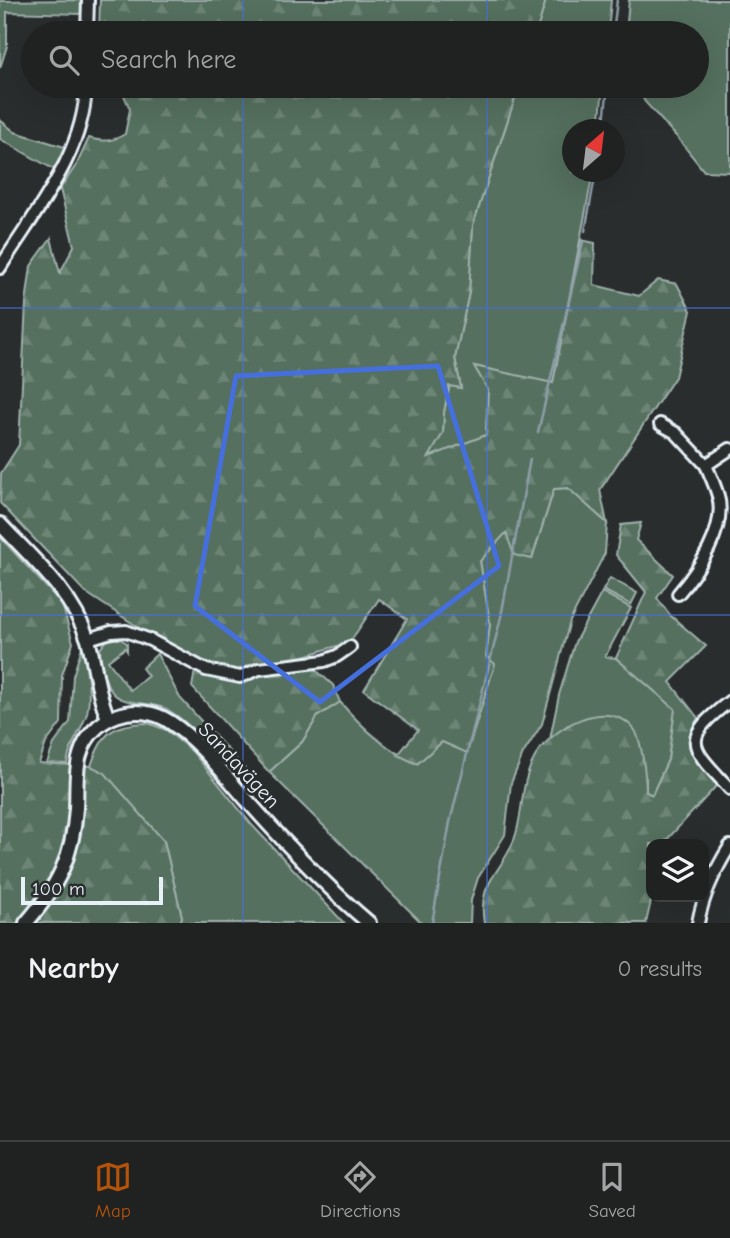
<!DOCTYPE html>
<html lang="en">
<head>
<meta charset="utf-8">
<style>
  body { margin:0; font-family:"Comic Neue",sans-serif; background:#282a2a; color:#f1f3f6 }
  .controls { position:absolute; right:21px; bottom:21px; display:grid; overflow:hidden; border-radius:14px; box-shadow:0 7px 28px #0002 }
  .controls button { width:63px; height:63px; display:grid; place-items:center; padding:0; border:0; border-bottom:2px solid #3d3f40; background:#202222; color:#f1f3f6; font:35px sans-serif }
  .compass { position:absolute; left:562px; top:119px; width:63px; height:63px; border-radius:50%; background:#202222; box-shadow:0 7px 28px #0002; rotate:28deg }
  .scale { position:absolute; left:21px; bottom:18px; width:142px; box-sizing:border-box; padding-left:7px; border:4px solid #e8f1f8; border-top:0; font-size:19px; line-height:24px; white-space:nowrap; color:#e8f1f8; -webkit-text-stroke:5px #2a2d2e; paint-order:stroke }
  .list { margin:0; padding:0; list-style:none }
  h2 { display:flex; justify-content:space-between; align-items:center; height:91px; margin:0; padding:0 28px; font-size:30px }
  h2 small { font-size:23px; font-weight:400; color:#a2a4a5 }
  .icon { flex:none; width:38px; height:38px; fill:none; stroke:currentColor; stroke-width:2; stroke-linecap:round; stroke-linejoin:round }
  .map { position:relative; flex:none; width:730px; height:923px; overflow:hidden }
  .search { position:absolute; background:#202222; box-shadow:0 7px 28px #0002; left:21px; right:21px; top:21px; height:77px; display:flex; align-items:center; gap:18px; box-sizing:border-box; padding:0 24px; border-radius:38px; color:#a2a4a5; font-size:26px }
  .sheet { height:217px; background:#202222 }
  nav { display:flex; justify-content:space-around; align-items:center; box-sizing:border-box; height:98px; border-top:2px solid #3d3f40; background:#202222; font-size:19px; color:#a2a4a5 }
  nav a { display:grid; justify-items:center; gap:4px }
  nav .on { color:#b45309 }
  .map>svg:first-child { display:block }
</style>
</head>
<body>
<div class="map">
<svg width="730" height="923" viewBox="0 0 730 923">
  <defs>
    <pattern id="forest-firs" width="22" height="20" patternUnits="userSpaceOnUse" patternTransform="scale(1.75)"><rect width="22" height="20" fill="#55705e"/><path d="M5 1l3.5 6h-7zM16 11l3.5 6h-7z" fill="#6d8576"/></pattern>
  </defs>
  <rect width="100%" height="100%" fill="#2a2d2e"/>
  <filter id="ink" filterUnits="userSpaceOnUse"><feTurbulence type="fractalNoise" baseFrequency=".0143" numOctaves="2"/><feDisplacementMap in="SourceGraphic" scale="14" xChannelSelector="R" yChannelSelector="G"/><feConvolveMatrix kernelMatrix="1 2 1 2 8 2 1 2 1" color-interpolation-filters="sRGB"/></filter>
  <g filter="url(#ink)">
    <g fill="#55705e" stroke="#9eb0ab" stroke-width="2">
      <polygon points="81,0 81,14 7,12 7,46 0,68 0,1"/>
      <polygon points="546,0 611,0 608,33 536,33"/>
      <polygon points="629,0 730,0 730,172 704,171 676,136 645,102 636,86 697,86 697,33 626,33"/>
      <polygon points="519,86 603,86 599,129 572,130 572,172 593,172 553,384 475,366 488,390 486,435 428,458 443,433 444,412 450,385 461,388 455,358 469,292 473,225"/>
      <polygon points="0,120 15,132 68,148 53,169 0,139"/>
      <path d="M568,488L607,523L605,553L570,621L542,724L523,754L511,783L505,835L478,878L471,900L470,923H422L269,772L302,742L318,716L340,702C361,726 387,751 416,763L486,657L490,624L480,561L506,532L532,558L554,489Z"/>
      <polygon points="610,578 637,593 631,605 603,590"/>
      <polygon points="602,592 631,608 605,657 616,658 676,709 668,760 652,795 646,792 646,778 568,725 550,739 559,695 575,642"/>
      <path d="M117,637L127,643V651L125,648L108,661L130,690L148,676L142,668L157,654L180,698L249,773L238,783C218,760 193,723 166,709C151,701 129,706 115,695C104,686 101,662 100,649L108,639Z"/>
      <path d="M82,647C86,667 92,692 87,713C82,731 69,744 67,764L47,763L54,744L70,722L73,676Z"/>
      <path d="M148,723L166,730L192,751L251,824L344,923H180L182,917L164,841L91,766C102,732 113,724 148,723Z"/>
    </g>
    <g fill="url(#forest-firs)" stroke="#9eb0ab" stroke-width="2">
      <polygon points="100,0 546,0 536,33 99,33"/>
      <path d="M120,86H519L473,225L469,292L455,358L461,388L449,386L444,412L443,433L429,457L486,435L488,390L474,366L553,383L581,240L595,243L594,285L639,296L658,280L677,284L691,311L675,377L600,490L607,523L568,488L554,489L532,559L514,555L506,533L480,561L490,624L486,656L495,664L467,753L442,742L417,764L398,755L418,730L364,690L407,619L379,599L350,642L301,657L333,685L340,702L318,716L302,742L269,772L192,687L195,671L232,679L170,648L85,592L0,503L1,473L19,445L26,303L31,266L51,238L60,273L74,246L60,189L77,164L89,138C104,142 112,142 125,134L130,109Z"/>
      <path d="M641,523L636,540L673,575L657,598L671,616L706,646L670,682L698,718C680,745 701,764 718,784L663,844H651L652,897L646,923H484C477,882 501,874 514,840C524,815 519,785 535,757C552,727 607,696 634,729C642,740 646,778 646,792L652,795L668,760L675,709L616,658L646,592L616,555L621,525Z"/>
      <polygon points="0,537 62,604 73,643 62,675 61,723 46,743 39,763 91,766 105,773 164,841 182,917 180,923 0,923"/>
    </g>
    <g fill="none" stroke-linecap="round" stroke-linejoin="round">
      <g stroke="#8d9ea9" stroke-width="2.5">
        <polyline points="613,33 617,0"/>
        <polyline points="603,130 608,86"/>
        <polyline points="585,231 596,172"/>
        <polyline points="538,432 583,242"/>
        <polyline points="432,923 450,822 501,617 530,459"/>
      </g>
      <defs>
        <g id="minor">
          <polyline points="87,33 88,0"/>
          <path d="M0,268C35,211 84,155 86,86"/>
          <polyline points="660,424 676,433 706,465"/>
          <path d="M678,594C698,571 727,528 718,496C715,485 710,475 706,465L730,449"/>
          <polyline points="88,639 111,632 126,631 150,640 206,670 240,677 259,669 324,661 337,656 350,647"/>
          <path d="M730,701C679,740 690,746 730,789"/>
          <path d="M698,923C703,895 715,870 730,846"/>
        </g>
        <g id="tertiary">
          <path d="M0,524C32,558 73,594 88,640C96,666 97,693 108,718"/>
          <path d="M26,923C58,886 73,857 76,808C77,792 75,771 80,755C91,716 137,700 170,722C199,741 222,772 245,798C284,842 324,885 369,923"/>
        </g>
      </defs>
      <use href="#minor" stroke="#e8f1f8" stroke-width="16"/>
      <use href="#tertiary" stroke="#e8f1f8" stroke-width="18"/>
      <use href="#minor" stroke="#2a2d2e" stroke-width="10"/>
      <use href="#tertiary" stroke="#2a2d2e" stroke-width="12"/>
    </g>
  </g>
  <path fill="none" stroke="#466fde" stroke-width="5" stroke-linejoin="round" d="M438,366L499,566L320,702L195,606L236,376Z"/>
  <path fill="none" stroke="#466fde" stroke-width="2" stroke-opacity="0.55" d="M243,0V33M487,0V33M243,86V923M487,86V923M0,308H730M0,615H730"/>
  <g text-anchor="middle" stroke-width="6" stroke-linejoin="round" paint-order="stroke">
    <g font-size="21" fill="#e8f1f8" stroke="#2a2d2e">
      <text transform="translate(239 765) rotate(47)" y="7">Sandavägen</text>
    </g>
  </g>
</svg>
<div class="controls">
<button><svg class="icon" aria-label="layers" viewBox="0 0 24 24"><path d="M12 4l9 5-9 5-9-5zM3 14l9 5 9-5"/></svg></button>
</div>
<svg class="compass" viewBox="-18 -18 36 36"><path d="M0-13l5 13h-10z" fill="#e53935"/><path d="M0 13l5-13h-10z" fill="#a2a4a5"/></svg>
<div class="scale">100 m</div>
<div class="search"><svg class="icon" aria-label="search" viewBox="0 0 24 24"><circle cx="10" cy="10" r="6"/><path d="M15 15l6 6"/></svg>Search here</div>
</div>
<section class="sheet">
<h2>Nearby<small>0 results</small></h2>
<ul class="list">
</ul>
</section>
<nav>
<a class="on"><svg class="icon" aria-label="map" viewBox="0 0 24 24"><path d="M3 6l6-2 6 2 6-2v14l-6 2-6-2-6 2zM9 4v14M15 6v14"/></svg>Map</a>
<a><svg class="icon" aria-label="directions" viewBox="0 0 24 24"><path d="M12 3l9 9-9 9-9-9zM9 14v-3h6M13 9l2 2-2 2"/></svg>Directions</a>
<a><svg class="icon" aria-label="saved" viewBox="0 0 24 24"><path d="M7 4h10v16l-5-4-5 4z"/></svg>Saved</a>
</nav>
</body>
</html>
